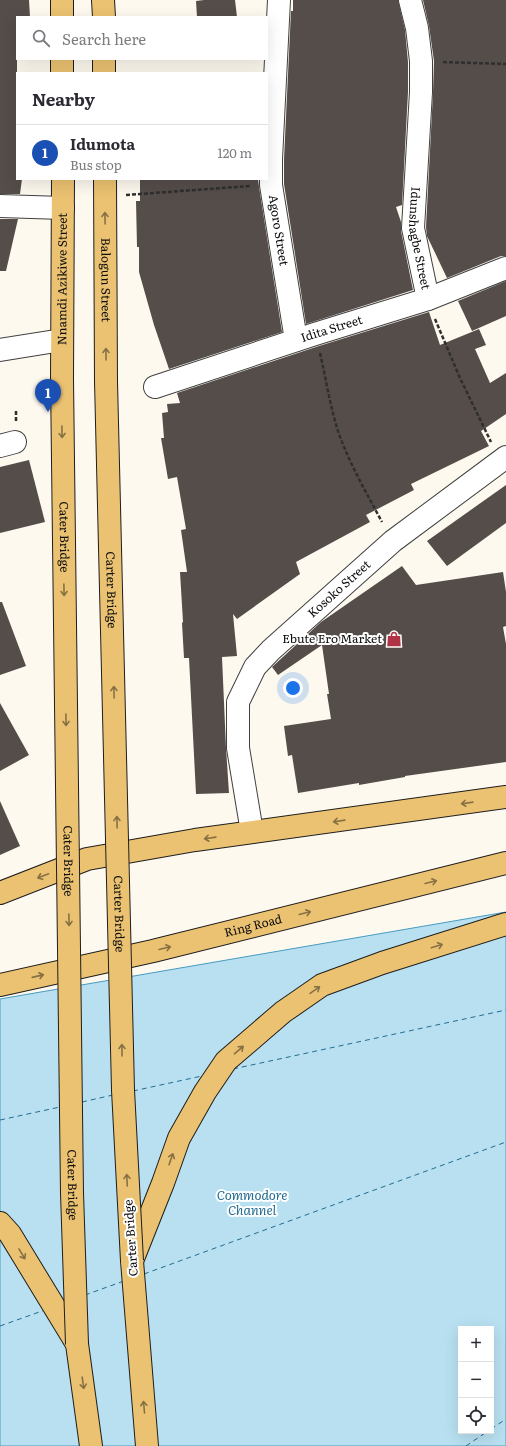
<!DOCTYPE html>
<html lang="en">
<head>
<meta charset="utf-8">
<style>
  body { margin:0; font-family:Literata,serif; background:#f2f2f3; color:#2b2b33 }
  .controls { position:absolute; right:12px; bottom:12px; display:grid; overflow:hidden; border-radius:0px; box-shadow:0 4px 16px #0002 }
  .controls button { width:36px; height:36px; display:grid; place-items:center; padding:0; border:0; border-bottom:1px solid #e1e1e2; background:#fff; color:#2b2b33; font:20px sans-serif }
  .you { position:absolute; left:293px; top:688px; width:14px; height:14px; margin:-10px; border:3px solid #fff; border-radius:50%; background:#1a73e8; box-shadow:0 0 0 6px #1a73e833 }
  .badge { display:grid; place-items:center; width:26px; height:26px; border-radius:50%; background:#af3345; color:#fff; font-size:13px; font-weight:700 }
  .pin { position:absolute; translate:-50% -33px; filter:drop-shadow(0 1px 2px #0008) }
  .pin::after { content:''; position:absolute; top:21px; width:14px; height:12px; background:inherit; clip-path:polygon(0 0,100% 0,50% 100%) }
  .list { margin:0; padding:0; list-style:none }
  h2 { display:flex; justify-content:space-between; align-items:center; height:52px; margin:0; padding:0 16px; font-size:17px }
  h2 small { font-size:13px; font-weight:400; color:#7c7c81 }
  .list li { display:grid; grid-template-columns:26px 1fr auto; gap:12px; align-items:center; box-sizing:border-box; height:56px; padding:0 16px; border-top:1px solid #e1e1e2 }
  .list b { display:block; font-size:15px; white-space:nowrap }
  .list p { margin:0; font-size:13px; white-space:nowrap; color:#7c7c81 }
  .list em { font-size:13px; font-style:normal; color:#7c7c81 }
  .icon { flex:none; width:22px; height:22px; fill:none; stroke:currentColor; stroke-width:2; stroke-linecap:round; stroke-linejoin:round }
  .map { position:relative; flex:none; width:506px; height:1446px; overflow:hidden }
  .search { position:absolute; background:#fff; box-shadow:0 4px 16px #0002; left:16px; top:16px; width:252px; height:44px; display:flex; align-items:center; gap:10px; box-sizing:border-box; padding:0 14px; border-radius:0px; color:#7c7c81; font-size:15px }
  .panel { position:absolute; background:#fff; box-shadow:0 4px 16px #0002; left:16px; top:72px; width:252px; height:108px; border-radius:0px }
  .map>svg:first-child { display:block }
</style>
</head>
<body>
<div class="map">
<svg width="506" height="1446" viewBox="0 0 506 1446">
  <rect width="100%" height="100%" fill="#fdf9ef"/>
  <path fill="#b8e0f0" stroke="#469bc0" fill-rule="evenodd" d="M506,912V1446H0V999ZM461,1329H491V1431H461Z"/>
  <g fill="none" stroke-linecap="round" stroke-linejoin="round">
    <g stroke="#236c92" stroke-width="1" stroke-dasharray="5 4" stroke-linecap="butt">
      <polyline points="233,1069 506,1010"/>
      <polyline points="133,1091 202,1076"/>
      <polyline points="82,1102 113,1095"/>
      <polyline points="0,1120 60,1107"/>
      <polyline points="144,1274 506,1142"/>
      <polyline points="85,1295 124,1281"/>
      <polyline points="0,1326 45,1310"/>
      <polyline points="491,1429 506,1419"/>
      <polyline points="466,1446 488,1431"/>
    </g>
  </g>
  <g fill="#554d4a">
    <polygon points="0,0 29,0 30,17 17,17 17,179 22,179 20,194 0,194"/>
    <polygon points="204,0 235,0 237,17 197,17 196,1"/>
    <polygon points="293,0 398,0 405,30 408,62 408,92 402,205 396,207 401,222 401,231 413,290 306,324 284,184 284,159 291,11 293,11"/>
    <polygon points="423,0 506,0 506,256 501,256 447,278 427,236 426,227 433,93 434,61 429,26"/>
    <polygon points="140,179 258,179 259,187 282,332 169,369 154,325 139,272 139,247 137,247 136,201 140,201"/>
    <polygon points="0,219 18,219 6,271 0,271"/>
    <polygon points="506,281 506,316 472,331 458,301"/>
    <polygon points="429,312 440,345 479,329 486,345 475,349 490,383 506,373 506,414 481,431 489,446 411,484 414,490 366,515 370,522 296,562 300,574 237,619 233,614 237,656 222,657 226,748 229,793 196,794 189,658 184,658 182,623 183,622 180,572 187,572 181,530 186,529 177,477 168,479 161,438 164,438 162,413 168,412 167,404 180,403 177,393 319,346"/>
    <polygon points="29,460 45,522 0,533 0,467"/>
    <polygon points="506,485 506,523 447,566 427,541"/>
    <polygon points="402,566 416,585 503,572 506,592 506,626 503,627 506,644 506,762 405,776 405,777 359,785 359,783 298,793 292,755 288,756 284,726 331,719 327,694 329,694 322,645 278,675 272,667 321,622"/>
    <polygon points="0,602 2,602 26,666 0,675"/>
    <polygon points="0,703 29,755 0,771"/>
    <polygon points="0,801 20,846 0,855"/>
  </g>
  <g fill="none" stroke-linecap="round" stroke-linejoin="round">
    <defs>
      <g id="minor">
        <path id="s1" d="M279,0L271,159V185L296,340"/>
        <path id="s2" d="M410,0L417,28L421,61V92L413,228L428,299"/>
        <polyline points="0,206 63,208"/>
        <polyline points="0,350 62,340"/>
        <path id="s3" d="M155,387L315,334L428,299L506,268"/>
        <polyline points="0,446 15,442"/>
        <path id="s4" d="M252,832L238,748V702L255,667L271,650L393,541L506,457"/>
      </g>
      <g id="major">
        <polyline points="62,0 62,17"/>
        <polyline points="103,0 104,17"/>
        <polyline points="62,59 62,73"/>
        <polyline points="104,59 104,73"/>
        <path id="s5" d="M105,179L106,381"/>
        <path id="s6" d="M62,379L63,179"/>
        <polyline points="0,893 87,859 195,840 506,797"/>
        <path id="s7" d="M0,985L153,951L506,863"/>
        <polyline points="0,1223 10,1234 77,1344 91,1446"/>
        <polyline points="147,1446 132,1261 163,1183 179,1138 205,1092 226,1061 283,1012 322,985 382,963 506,924"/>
      </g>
    </defs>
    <use href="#minor" stroke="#404040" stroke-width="24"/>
    <use href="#major" stroke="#1e1e1e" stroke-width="24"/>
    <g stroke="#2f2f2f" stroke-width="2.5" stroke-dasharray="4 2" stroke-linecap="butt">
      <polyline points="443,62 506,64"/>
      <polyline points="126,195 250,186"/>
      <polyline points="435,319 460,378 491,442"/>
      <path d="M320,353C326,379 330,406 338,431C349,463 366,492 382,522"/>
      <polyline points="16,421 16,409"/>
    </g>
    <use href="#minor" stroke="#fff" stroke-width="22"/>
    <use href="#major" stroke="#ebc271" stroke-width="22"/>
    <defs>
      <g id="major-bridge">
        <path id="s8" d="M62,379L72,1193L77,1344"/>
        <path id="s9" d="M106,381L123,1090L132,1261"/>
      </g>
    </defs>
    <use href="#major-bridge" stroke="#1e1e1e" stroke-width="24" stroke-linecap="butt"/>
    <use href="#major-bridge" stroke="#ebc271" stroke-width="22"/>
  </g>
  <defs><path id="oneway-shaft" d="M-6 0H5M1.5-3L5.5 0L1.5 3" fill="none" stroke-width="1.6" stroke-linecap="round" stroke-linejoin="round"/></defs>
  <g stroke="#877144">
    <use href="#oneway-shaft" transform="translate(105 218) rotate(-91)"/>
    <use href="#oneway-shaft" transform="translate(106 354) rotate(-90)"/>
    <use href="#oneway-shaft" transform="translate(62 432) rotate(89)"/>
    <use href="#oneway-shaft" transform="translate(64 590) rotate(89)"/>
    <use href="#oneway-shaft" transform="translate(114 692) rotate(-91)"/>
    <use href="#oneway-shaft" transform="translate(66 720) rotate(89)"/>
    <use href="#oneway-shaft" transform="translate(467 803) rotate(172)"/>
    <use href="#oneway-shaft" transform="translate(339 821) rotate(172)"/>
    <use href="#oneway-shaft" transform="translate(117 822) rotate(-91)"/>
    <use href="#oneway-shaft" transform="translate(210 838) rotate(172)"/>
    <use href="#oneway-shaft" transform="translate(43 876) rotate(159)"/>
    <use href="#oneway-shaft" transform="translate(431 882) rotate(-14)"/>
    <use href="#oneway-shaft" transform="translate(305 913) rotate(-14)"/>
    <use href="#oneway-shaft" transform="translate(69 920) rotate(89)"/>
    <use href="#oneway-shaft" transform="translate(437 946) rotate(-17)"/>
    <use href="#oneway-shaft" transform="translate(165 948) rotate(-14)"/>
    <use href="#oneway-shaft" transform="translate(38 976) rotate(-13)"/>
    <use href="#oneway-shaft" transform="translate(315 990) rotate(-35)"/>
    <use href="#oneway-shaft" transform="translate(122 1050) rotate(-91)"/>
    <use href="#oneway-shaft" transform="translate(239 1050) rotate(-41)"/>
    <use href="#oneway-shaft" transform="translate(171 1159) rotate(-71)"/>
    <use href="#oneway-shaft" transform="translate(127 1180) rotate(-93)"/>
    <use href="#oneway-shaft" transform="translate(22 1254) rotate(59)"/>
    <use href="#oneway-shaft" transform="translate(83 1383) rotate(82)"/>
    <use href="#oneway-shaft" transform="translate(144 1407) rotate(-95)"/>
  </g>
  <defs>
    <symbol id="shop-bare" viewBox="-9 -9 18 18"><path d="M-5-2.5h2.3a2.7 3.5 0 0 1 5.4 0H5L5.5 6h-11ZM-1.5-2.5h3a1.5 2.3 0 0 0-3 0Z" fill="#af3345" stroke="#fff" stroke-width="2.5" paint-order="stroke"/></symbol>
  </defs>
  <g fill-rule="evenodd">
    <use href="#shop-bare" x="383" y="628" width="22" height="22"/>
  </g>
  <g text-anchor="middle" stroke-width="4" stroke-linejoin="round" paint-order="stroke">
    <g font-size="12" fill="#0d0d0d" stroke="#fff">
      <text dy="4" stroke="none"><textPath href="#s1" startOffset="231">Agoro Street</textPath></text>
      <text dy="4" stroke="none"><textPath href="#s2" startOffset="240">Idunshagbe Street</textPath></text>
      <text dy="4" stroke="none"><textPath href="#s6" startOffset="100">Nnamdi Azikiwe Street</textPath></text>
      <text dy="4" stroke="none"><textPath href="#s5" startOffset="101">Balogun Street</textPath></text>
      <text dy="4" stroke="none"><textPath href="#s3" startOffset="186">Idita Street</textPath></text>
      <text dy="4" stroke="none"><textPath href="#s8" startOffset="158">Cater Bridge</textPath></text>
      <text dy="4" stroke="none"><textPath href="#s4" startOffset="285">Kosoko Street</textPath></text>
      <text dy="4" stroke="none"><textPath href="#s9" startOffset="209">Carter Bridge</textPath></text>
      <text dy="4" stroke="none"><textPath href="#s8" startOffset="482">Cater Bridge</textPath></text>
      <text dy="4" stroke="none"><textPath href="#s9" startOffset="533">Carter Bridge</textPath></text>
      <text dy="4" stroke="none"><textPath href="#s7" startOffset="260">Ring Road</textPath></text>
      <text dy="4" stroke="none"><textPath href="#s8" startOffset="806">Cater Bridge</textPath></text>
      <text transform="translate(131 1238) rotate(-94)" y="4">Carter Bridge</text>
    </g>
    <g font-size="12" fill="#0d0d0d" stroke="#fff" text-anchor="end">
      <text x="382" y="643">Ebute Ero Market</text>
    </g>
    <g font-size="13" font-style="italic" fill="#236c92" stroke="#fff">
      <text x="252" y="1200">Commodore<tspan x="252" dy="15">Channel</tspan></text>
    </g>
  </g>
</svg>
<div class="controls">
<button>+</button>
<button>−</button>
<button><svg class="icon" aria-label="locate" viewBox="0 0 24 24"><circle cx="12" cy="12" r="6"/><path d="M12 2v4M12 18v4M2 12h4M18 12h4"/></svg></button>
</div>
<div class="you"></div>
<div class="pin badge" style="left:48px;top:412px;background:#1a4fb4">1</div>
<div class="search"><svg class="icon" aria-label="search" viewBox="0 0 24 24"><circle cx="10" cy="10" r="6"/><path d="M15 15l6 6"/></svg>Search here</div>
<section class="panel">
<h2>Nearby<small></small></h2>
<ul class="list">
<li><span class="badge" style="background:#1a4fb4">1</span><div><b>Idumota</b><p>Bus stop</p></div><em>120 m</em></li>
</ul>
</section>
</div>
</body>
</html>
